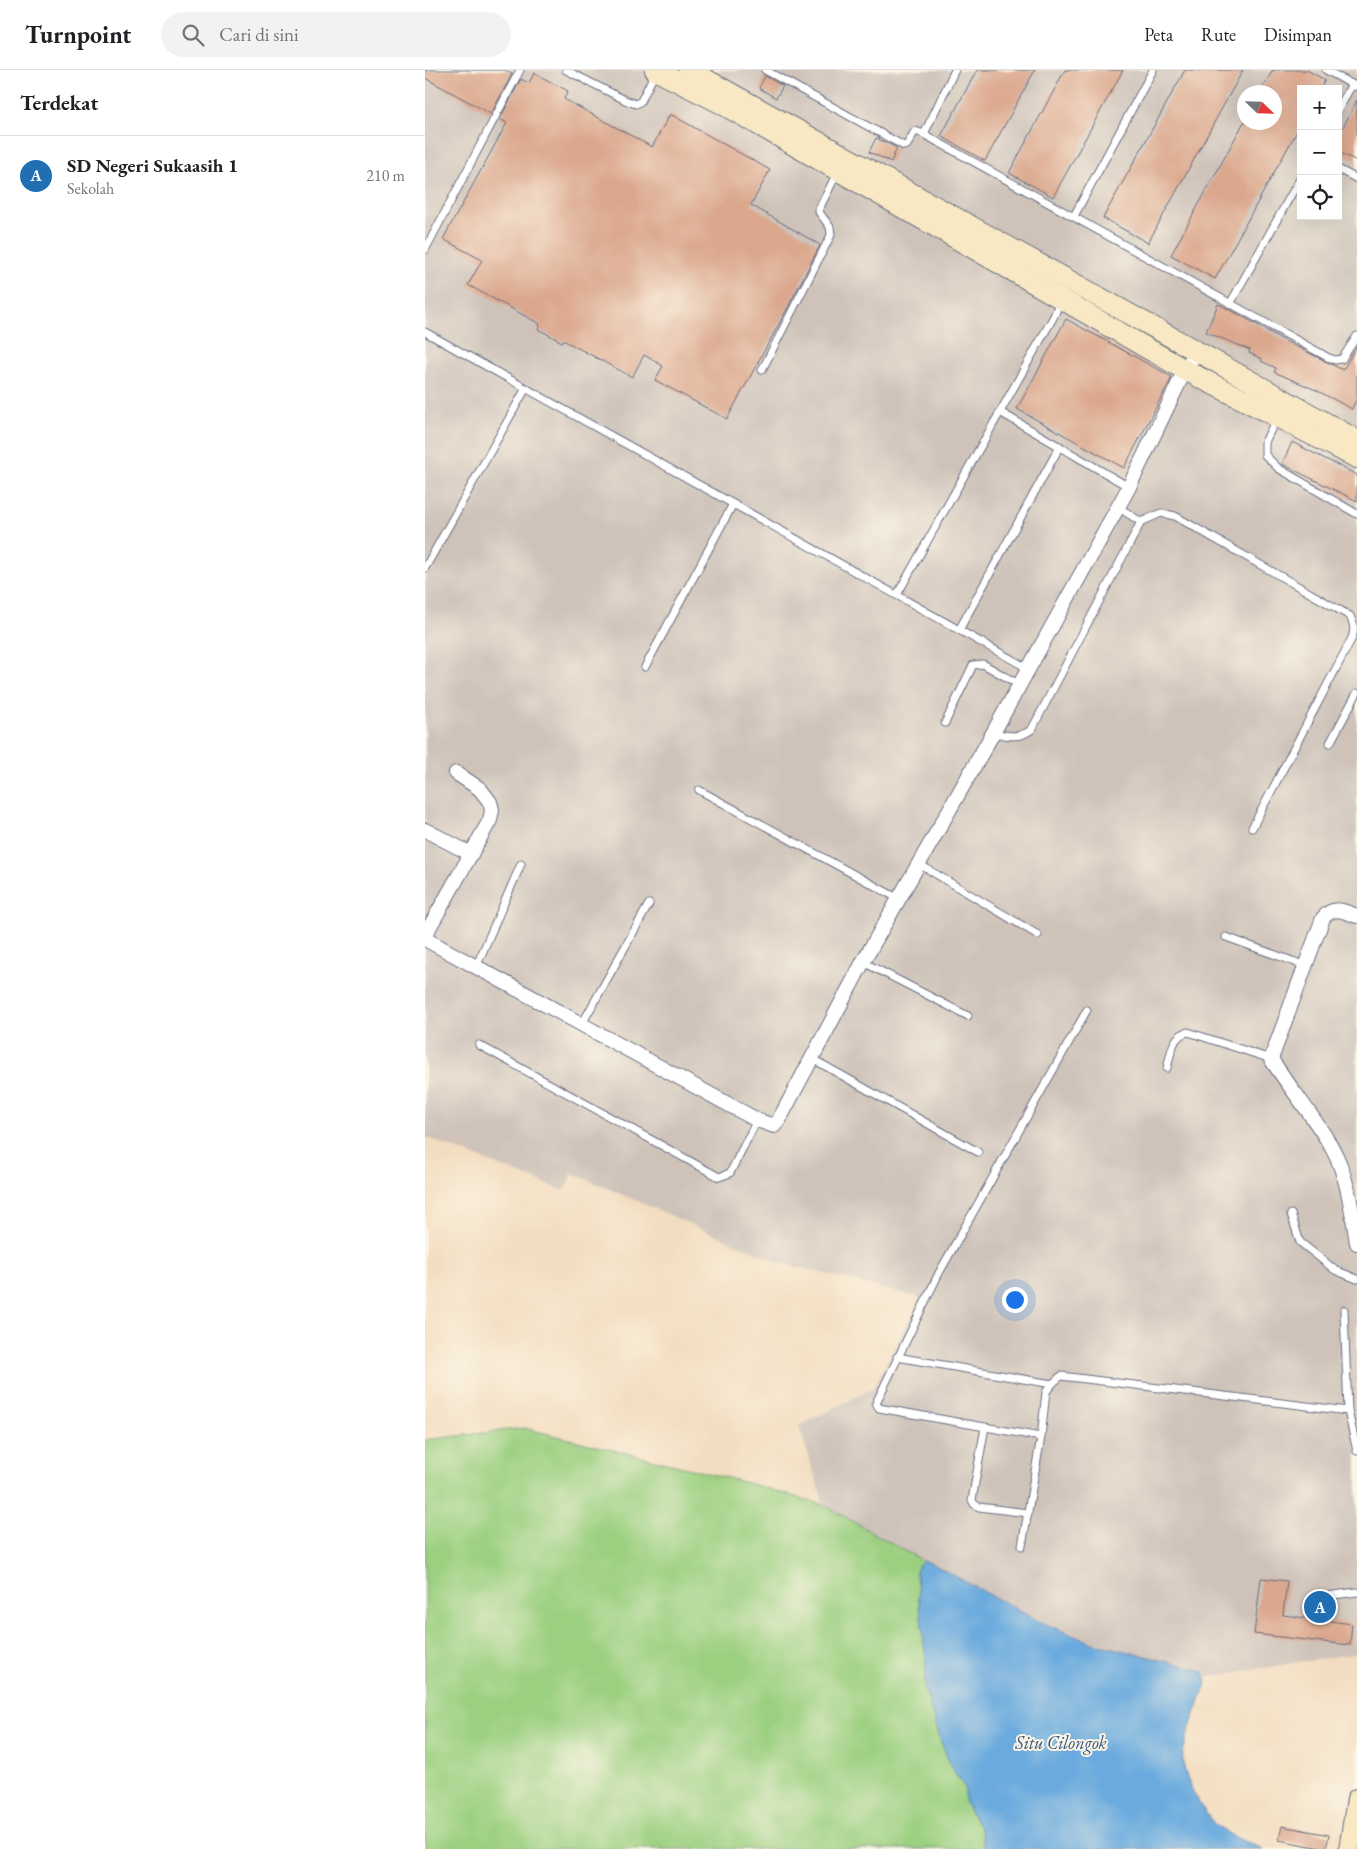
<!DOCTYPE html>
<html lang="id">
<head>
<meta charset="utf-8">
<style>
  body { margin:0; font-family:"EB Garamond",serif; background:#f2f2f2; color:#202124 }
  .controls { position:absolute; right:15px; top:15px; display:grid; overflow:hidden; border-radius:0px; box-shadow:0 5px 20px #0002 }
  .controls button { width:45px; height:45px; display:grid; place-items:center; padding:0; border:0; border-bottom:1px solid #e0e0e0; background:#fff; color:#202124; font:25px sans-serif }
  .compass { position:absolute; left:812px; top:15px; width:45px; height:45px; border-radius:50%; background:#fff; box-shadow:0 5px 20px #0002; rotate:113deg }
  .you { position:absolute; left:589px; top:1229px; width:18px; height:18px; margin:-12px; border:4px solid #fff; border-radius:50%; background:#1a73e8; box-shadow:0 0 0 8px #1a73e833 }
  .badge { display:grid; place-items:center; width:32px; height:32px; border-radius:50%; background:#1f6fb2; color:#fff; font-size:16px; font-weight:700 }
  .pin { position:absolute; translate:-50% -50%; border:2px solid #fff; box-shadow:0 1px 5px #0006 }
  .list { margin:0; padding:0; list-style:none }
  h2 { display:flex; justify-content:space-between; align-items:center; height:65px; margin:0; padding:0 20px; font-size:21px }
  h2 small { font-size:16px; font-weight:400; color:#757577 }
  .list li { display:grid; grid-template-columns:32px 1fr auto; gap:15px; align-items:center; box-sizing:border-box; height:80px; padding:0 20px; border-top:1px solid #e0e0e0 }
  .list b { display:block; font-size:19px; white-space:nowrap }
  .list p { margin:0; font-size:16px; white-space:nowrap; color:#757577 }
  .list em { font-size:16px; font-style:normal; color:#757577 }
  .icon { flex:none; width:28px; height:28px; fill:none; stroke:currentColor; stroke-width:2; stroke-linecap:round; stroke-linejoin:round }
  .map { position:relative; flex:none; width:932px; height:1779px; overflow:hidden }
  header { display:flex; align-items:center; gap:30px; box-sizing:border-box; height:70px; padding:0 25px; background:#fff; border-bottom:1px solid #e0e0e0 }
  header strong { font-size:24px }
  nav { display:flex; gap:28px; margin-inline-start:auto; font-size:18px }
  .search { width:350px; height:45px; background:#f2f2f2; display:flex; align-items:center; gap:12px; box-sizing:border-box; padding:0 18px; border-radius:28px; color:#757577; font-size:19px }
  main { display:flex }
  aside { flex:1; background:#fff }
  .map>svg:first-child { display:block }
</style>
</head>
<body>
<header>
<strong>Turnpoint</strong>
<div class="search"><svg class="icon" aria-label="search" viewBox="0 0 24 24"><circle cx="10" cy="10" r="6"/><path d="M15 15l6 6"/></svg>Cari di sini</div>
<nav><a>Peta</a><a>Rute</a><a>Disimpan</a></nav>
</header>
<main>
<aside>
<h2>Terdekat<small></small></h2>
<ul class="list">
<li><span class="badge">A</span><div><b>SD Negeri Sukaasih 1</b><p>Sekolah</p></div><em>210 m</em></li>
</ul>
</aside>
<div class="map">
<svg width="932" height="1779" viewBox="0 0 932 1779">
  <rect width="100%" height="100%" fill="#fcf5e5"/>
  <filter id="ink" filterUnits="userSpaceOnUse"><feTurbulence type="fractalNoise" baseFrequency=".02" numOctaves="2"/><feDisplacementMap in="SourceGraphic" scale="10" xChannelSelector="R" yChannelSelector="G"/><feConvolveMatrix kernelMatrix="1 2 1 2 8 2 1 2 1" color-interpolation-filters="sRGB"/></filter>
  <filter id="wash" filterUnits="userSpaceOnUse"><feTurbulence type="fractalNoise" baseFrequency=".0096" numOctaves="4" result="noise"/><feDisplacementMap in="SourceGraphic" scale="20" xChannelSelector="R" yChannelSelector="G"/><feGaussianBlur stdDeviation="1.12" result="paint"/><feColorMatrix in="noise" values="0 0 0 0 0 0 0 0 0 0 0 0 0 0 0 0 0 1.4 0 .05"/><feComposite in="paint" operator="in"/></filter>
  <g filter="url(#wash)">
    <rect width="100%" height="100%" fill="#f3ddc0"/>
    <path fill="#cec2b9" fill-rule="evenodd" d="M0,0H932V1583L781,1607L778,1602L772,1599L667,1573L613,1551L506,1493L498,1491L399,1435L374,1356L448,1318L496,1228L356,1193L147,1103L139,1121L0,1067ZM876,19H913V146H876ZM819,22H849V52H819Z"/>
    <polygon fill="#9cd081" stroke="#5c8070" points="99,1358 319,1412 399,1435 498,1491 493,1496 491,1503 501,1589 500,1619 517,1674 526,1696 540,1718 545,1742 556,1759 559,1779 0,1779 0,1370"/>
    <path fill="#6baade" stroke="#436c9e" d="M498,1491L506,1493L613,1551L667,1573L772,1599L778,1602L782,1611C775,1633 761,1663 758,1685C756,1705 778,1744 793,1757C806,1767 823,1772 838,1779H559L556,1759L540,1733V1718L526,1696L517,1674L500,1619L501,1589L491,1503L493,1496Z"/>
    <g id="blocks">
      <g fill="#dba88e">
        <polygon points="0,0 80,0 87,4 66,44 0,8"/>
        <polygon points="552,0 610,0 560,91 516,66"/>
        <polygon points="640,0 698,0 628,127 584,103"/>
        <polygon points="760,0 818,0 723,173 678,148"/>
        <polygon points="848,0 882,0 900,10 895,19 876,19 876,54 790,209 746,185 819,52 850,52 850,22 835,22"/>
        <polygon points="109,3 143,21 139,29 227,77 245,44 345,100 326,135 395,175 361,241 302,349 230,310 238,296 219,285 207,307 138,270 137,272 113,259 115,254 43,215 57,190 18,169 82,53 75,49 96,9 104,13"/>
        <polygon points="340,6 358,16 351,28 334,18"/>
        <polygon points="932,30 932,91 913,82 913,67"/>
        <polygon points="451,68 472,78 466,92 444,82"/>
        <polygon points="793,234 813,244 860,271 918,300 932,276 932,328 927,339 891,320 849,302 851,298 836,291 837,289 824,283 825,280 781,262"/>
        <polygon points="641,249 747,307 699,398 592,339"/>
        <polygon points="867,372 932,405 932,431 857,394"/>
        <polygon points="836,1508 862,1511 858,1545 927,1554 925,1575 829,1564"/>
        <polygon points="857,1756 904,1765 901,1779 854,1770"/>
      </g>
    </g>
  </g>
  <g filter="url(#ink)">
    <use href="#blocks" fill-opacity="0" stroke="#676c80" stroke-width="1"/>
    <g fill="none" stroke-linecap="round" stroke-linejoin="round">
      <defs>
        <g id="lane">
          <polyline points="141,0 200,30 211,34 216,31 230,3"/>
          <polyline points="340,0 479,76 482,75 490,61 499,64"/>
          <polyline points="530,0 499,64 502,66 904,288 910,290 917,289 932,266"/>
          <polyline points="901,0 932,17"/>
          <polyline points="913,40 927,14"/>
          <polyline points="913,99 932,109"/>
          <polyline points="649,146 728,0"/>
          <polyline points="0,180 95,0"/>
          <polyline points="805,234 876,107"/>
          <polyline points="0,262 604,599"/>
          <polyline points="337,300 406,165 405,157 394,142 394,139 412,103"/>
          <polyline points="575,342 704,417"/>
          <polyline points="851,349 840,372 840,385 853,398 932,444"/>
          <polyline points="693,437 716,452"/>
          <polyline points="0,498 101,318"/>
          <polyline points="472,525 629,246 635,231"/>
          <polyline points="534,560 635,376"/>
          <polyline points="220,597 308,434"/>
          <polyline points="520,653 548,595 558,594 595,615"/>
          <path d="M568,663C583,666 595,669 607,659L716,452L736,443L750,446L925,546C929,555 930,559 927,568L827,758"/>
          <polyline points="905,673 932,623"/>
          <polyline points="274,720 474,829"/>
          <polyline points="494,794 613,865"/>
          <polyline points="801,867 881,896"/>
          <polyline points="438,892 543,946"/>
          <polyline points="51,897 96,794"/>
          <polyline points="157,954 224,834"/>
          <polyline points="54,975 294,1107 305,1103 332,1050"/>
          <polyline points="386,988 553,1082"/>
          <path d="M742,998C746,984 747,965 763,962L846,989"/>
          <polyline points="866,1144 875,1172 910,1200 932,1209"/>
          <polyline points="919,1240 923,1341"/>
          <polyline points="472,1287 627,1314"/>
          <polyline points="560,1357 547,1430 549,1434 554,1437 603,1443"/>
          <polyline points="616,1367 454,1338 451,1333 514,1203 662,940"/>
          <polyline points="597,1476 616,1367 621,1322 627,1314 636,1306 923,1341 932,1381"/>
          <polyline points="886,1528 932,1522"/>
        </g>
        <g id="street">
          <polyline points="0,760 46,784"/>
          <path d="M932,846C918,841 909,835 898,848L846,989C865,1018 890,1048 907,1078C923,1106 927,1142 932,1173"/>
          <polyline points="0,865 46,784 65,750 67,740 65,732 55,719 31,703"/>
          <polyline points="0,869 332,1050 349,1056 354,1050 438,892 568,663 704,417 760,300 771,282"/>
        </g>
        <g id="secondary">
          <polyline points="230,0 297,34 760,300 932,388"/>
          <polyline points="264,0 932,370"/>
          <polyline points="924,1779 932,1729"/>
        </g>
      </defs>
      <use href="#lane" stroke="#676c80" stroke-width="9"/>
      <use href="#street" stroke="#676c80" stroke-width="16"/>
      <use href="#secondary" stroke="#676c80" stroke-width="22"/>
      <use href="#lane" stroke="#fff" stroke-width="7"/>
      <use href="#street" stroke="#fff" stroke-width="14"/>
      <use href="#secondary" stroke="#f8e8c3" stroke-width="20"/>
    </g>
  </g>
  <g text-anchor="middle" stroke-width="4" stroke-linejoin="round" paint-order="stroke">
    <g font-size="18" font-style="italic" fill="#335484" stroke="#fcf5e5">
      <text x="636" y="1679">Situ Cilongok</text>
    </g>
  </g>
</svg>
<div class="controls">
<button>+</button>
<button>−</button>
<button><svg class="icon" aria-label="locate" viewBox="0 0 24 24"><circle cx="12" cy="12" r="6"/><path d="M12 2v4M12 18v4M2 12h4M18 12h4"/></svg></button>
</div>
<svg class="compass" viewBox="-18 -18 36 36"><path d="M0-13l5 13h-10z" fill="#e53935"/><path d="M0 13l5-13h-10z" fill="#757577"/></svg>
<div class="you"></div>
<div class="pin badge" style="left:895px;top:1537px">A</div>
</div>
</main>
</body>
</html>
